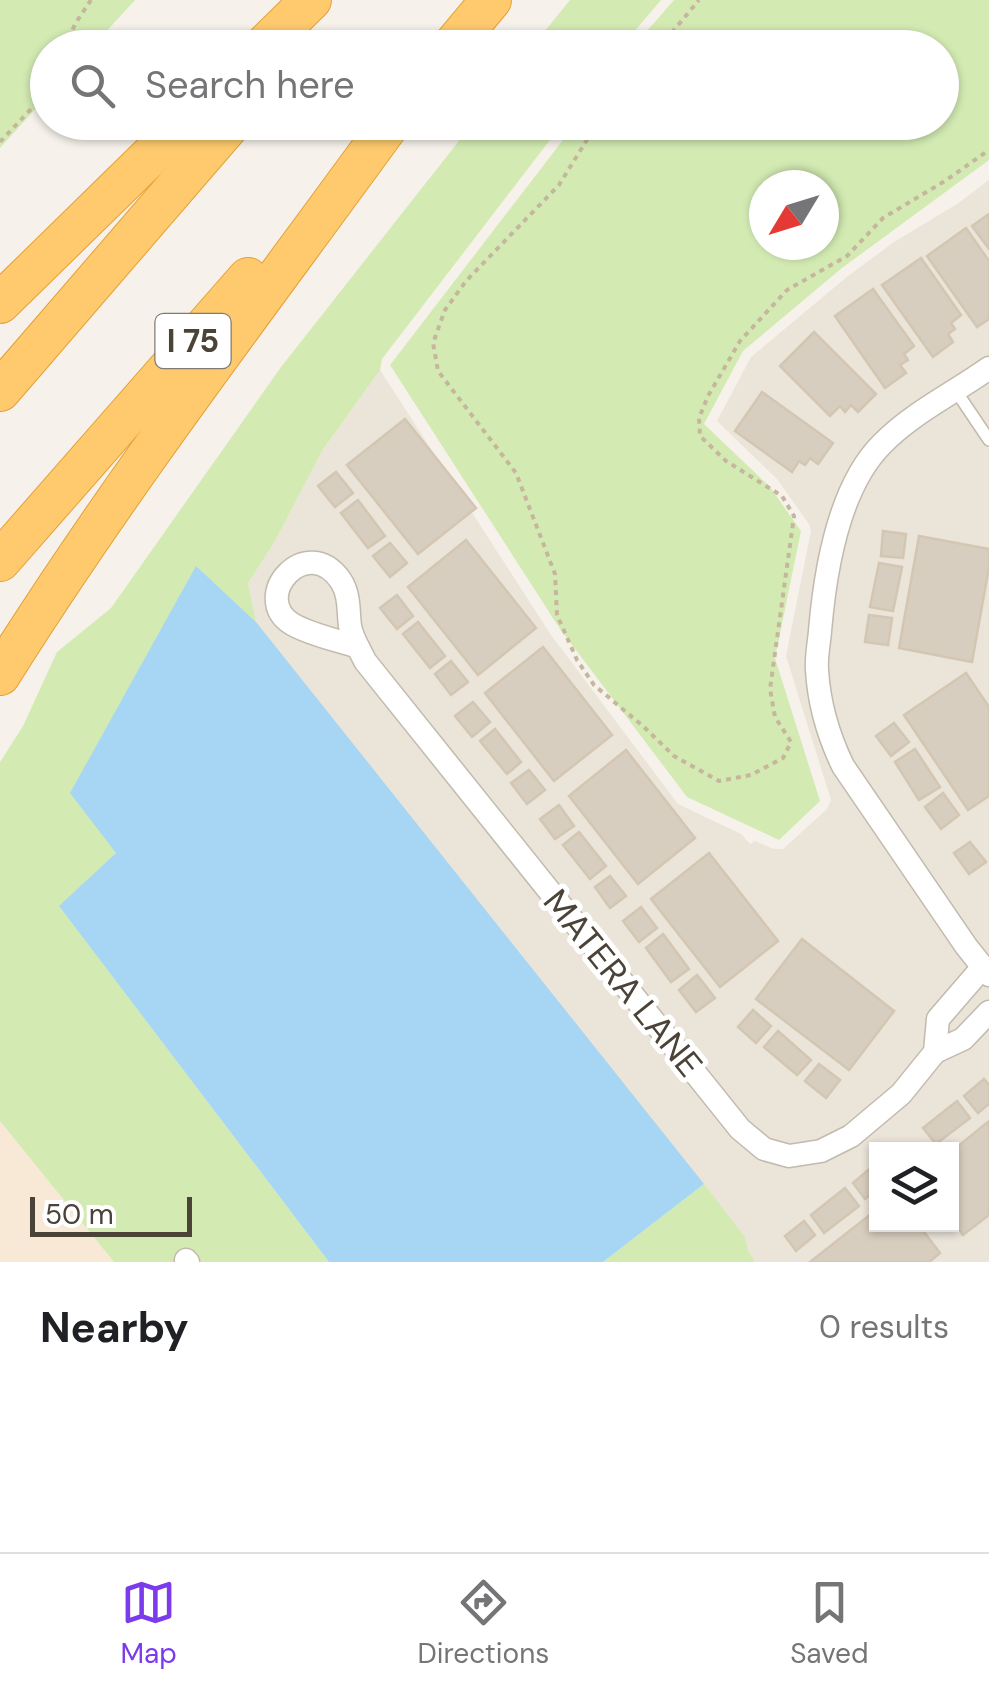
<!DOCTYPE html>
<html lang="en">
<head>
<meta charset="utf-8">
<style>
  body { margin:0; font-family:"DM Sans",sans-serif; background:#f2f2f2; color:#202124 }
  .controls { position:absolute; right:30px; bottom:30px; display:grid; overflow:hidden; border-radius:0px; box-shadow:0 2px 8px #0004 }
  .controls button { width:90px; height:90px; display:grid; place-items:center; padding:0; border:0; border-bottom:2px solid #e0e0e0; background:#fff; color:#202124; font:50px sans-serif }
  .compass { position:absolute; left:749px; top:170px; width:90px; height:90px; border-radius:50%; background:#fff; box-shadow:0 2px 8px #0004; rotate:232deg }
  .scale { position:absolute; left:30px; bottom:25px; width:162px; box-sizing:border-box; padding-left:10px; border:5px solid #4b4338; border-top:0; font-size:28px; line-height:35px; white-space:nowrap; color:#4b4338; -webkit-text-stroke:8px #fff; paint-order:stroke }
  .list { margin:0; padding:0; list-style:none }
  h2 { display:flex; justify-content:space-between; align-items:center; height:130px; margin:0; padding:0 40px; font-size:42px }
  h2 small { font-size:32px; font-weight:400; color:#757577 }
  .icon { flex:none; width:55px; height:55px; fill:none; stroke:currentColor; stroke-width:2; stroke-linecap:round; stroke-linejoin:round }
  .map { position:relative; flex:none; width:989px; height:1262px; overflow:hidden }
  .search { position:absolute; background:#fff; box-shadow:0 2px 8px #0004; left:30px; right:30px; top:30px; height:110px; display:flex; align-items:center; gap:25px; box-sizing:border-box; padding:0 35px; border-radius:55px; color:#757577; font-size:38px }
  .sheet { height:290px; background:#fff }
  nav { display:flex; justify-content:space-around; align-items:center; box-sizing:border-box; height:140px; border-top:2px solid #e0e0e0; background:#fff; font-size:28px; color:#757577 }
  nav a { display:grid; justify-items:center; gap:5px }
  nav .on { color:#7c3aed }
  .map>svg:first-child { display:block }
</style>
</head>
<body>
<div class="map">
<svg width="989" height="1262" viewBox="0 0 989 1262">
  <rect width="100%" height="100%" fill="#f6f2eb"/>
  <path fill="#eae4d9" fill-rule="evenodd" d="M989,180V1262H755L748,1250L745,1237L256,623L248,583L274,543L322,451L380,370L551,635L678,804L741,834L750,844L755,841L774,849H783L827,809L831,800L786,656L811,531L809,524L777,479L717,421L751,357L848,276L894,242L957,204ZM876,1150H952V1224H876Z"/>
  <polygon fill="#f8e9d6" points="0,1121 114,1262 0,1262"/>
  <g fill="#d3ebb3" fill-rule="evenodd">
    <polygon points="0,0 135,0 92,47 48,48 47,96 0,148"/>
    <polygon points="570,0 661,0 621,47 532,47"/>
    <path d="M674,0H989V160L842,268L743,351L704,424L770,487L801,531L775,658L820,801L779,840L687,797L560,629L390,365L576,123L942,122V48L633,47ZM824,185V245H764V185Z"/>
    <polygon points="473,123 563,123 382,359 380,370 322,451 274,543 248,583 256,622 196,567 116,853 60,907 329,1262 114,1262 0,1121 0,762 23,726 57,652 111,608 281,367"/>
    <polygon points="704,1184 745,1237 748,1250 755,1262 603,1262"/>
  </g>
  <polygon fill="#a6d6f4" points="196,566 256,622 704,1184 603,1262 329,1262 59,906 116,853 70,793"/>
  <g fill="#d8cec0" stroke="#d3c6b2" stroke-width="2.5">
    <polygon points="989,214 989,249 972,226"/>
    <polygon points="966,228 989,261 989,319 977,327 927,256"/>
    <polygon points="921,258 961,315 951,323 955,329 948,334 953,342 933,357 882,285"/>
    <polygon points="873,289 914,346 904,354 908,360 900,365 906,373 885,388 835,316"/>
    <polygon points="814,332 876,394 858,412 851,405 845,412 840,406 830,416 780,366"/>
    <polygon points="762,392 833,443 818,464 810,458 805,465 799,461 792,472 735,431"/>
    <polygon points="405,419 476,508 418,554 347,465"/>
    <polygon points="336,472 353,493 335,507 318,486"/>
    <polygon points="358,500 385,536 368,548 341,513"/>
    <polygon points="883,531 906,534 903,558 881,556"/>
    <polygon points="919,536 989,549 989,567 972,662 899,648"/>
    <polygon points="466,540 536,628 478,675 408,587"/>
    <polygon points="390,543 407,563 390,577 373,556"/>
    <polygon points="879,563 902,567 893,611 870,607"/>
    <polygon points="397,595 413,616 397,629 380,608"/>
    <polygon points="869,615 892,618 888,645 865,642"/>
    <polygon points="418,622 445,656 430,668 403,634"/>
    <polygon points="543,647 612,735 554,781 485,693"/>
    <polygon points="451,661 468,682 451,695 435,674"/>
    <polygon points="966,673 989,707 989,796 968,810 904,715"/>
    <polygon points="473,702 490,722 472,737 455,716"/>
    <polygon points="894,723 909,742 891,756 876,736"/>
    <polygon points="495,729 521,762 507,774 480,741"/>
    <polygon points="915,749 940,787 919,800 895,762"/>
    <polygon points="626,750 695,838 638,884 569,796"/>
    <polygon points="529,770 545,790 527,804 511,783"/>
    <polygon points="943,793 959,815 941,829 925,807"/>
    <polygon points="559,805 574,826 555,839 540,819"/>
    <polygon points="579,832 606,866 590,879 563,845"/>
    <polygon points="970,842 986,862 969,874 954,853"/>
    <polygon points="709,853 778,941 720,987 651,899"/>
    <polygon points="610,876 626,896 610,908 595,887"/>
    <polygon points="641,907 657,928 639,942 623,921"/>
    <polygon points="663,934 689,969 671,982 646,948"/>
    <polygon points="802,939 894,1011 849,1070 756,999"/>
    <polygon points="697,975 715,998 696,1012 679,990"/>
    <polygon points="753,1010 771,1026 756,1043 738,1027"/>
    <polygon points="778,1031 811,1060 797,1075 764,1047"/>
    <polygon points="819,1064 840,1080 826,1098 805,1081"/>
    <polygon points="984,1079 989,1085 989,1104 978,1113 964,1096"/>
    <polygon points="957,1101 970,1118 936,1144 923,1128"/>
    <polygon points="989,1121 989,1215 963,1235 952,1221 952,1151"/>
    <polygon points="873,1166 876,1171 876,1190 865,1199 853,1183"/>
    <polygon points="845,1188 859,1206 824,1233 811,1215"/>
    <polygon points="876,1210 876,1224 918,1224 940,1253 929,1262 810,1262"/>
    <polygon points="804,1221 815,1235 796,1251 785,1236"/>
  </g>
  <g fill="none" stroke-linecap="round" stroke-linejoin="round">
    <defs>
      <polyline id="lane" points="956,391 989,440"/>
      <g id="street">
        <path d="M989,368C954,393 912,413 882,444C838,488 825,572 820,631C819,644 816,657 817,670C819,704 828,735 843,766L966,946L989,975"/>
        <path d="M358,647C337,640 311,635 292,624C249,597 307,531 341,581C350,595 348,611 350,626C352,638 360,650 365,661L740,1129L764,1149L789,1156L821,1151L851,1136L901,1094L935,1052L963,1039L989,1012"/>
        <polyline points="935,1052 938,1019 982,968"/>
        <polyline points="186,1260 188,1262"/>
      </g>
      <g id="highway">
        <polyline points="262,48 311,0"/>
        <polyline points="451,48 491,0"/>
        <polyline points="0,303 185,122"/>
        <polyline points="0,391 232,122"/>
        <polyline points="0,561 248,278"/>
        <path d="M0,675C120,484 258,305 391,122"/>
      </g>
    </defs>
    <use href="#lane" stroke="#c2baad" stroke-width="14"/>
    <use href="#street" stroke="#c2baad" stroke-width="25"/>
    <use href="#highway" stroke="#e4a036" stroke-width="42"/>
    <g stroke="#c5b69d" stroke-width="4" stroke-dasharray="5 5" stroke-linecap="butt">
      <polyline points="65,48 75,24 91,0"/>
      <polyline points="659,48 699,0"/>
      <polyline points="598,122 559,185 466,281 445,310 433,343 438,371 516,473 555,574 557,615 577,660 594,685 644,727 674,756 719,781 751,775 783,758 791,742 775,717 770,689 794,516 782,496 726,461 700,436 699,418 708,396 740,341 787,290 847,256 883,218 945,181 989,150"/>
      <polyline points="0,142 48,91"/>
    </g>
    <use href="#lane" stroke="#fff" stroke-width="11"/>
    <use href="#street" stroke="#fff" stroke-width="22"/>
    <use href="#highway" stroke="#ffca6d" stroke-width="40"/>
  </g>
  <g text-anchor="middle" stroke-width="10" stroke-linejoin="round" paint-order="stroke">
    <rect fill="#fff" stroke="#817b74" stroke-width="2.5" x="155.5" y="314" width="75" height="54" rx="8"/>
    <g font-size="32" font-weight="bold" fill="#4b4338">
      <text x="193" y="352">I 75</text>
    </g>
    <g font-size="35" fill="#4b4338" stroke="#fff">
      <text transform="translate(623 983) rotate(51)" y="12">MATERA LANE</text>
    </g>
  </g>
</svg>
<div class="controls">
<button><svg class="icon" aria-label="layers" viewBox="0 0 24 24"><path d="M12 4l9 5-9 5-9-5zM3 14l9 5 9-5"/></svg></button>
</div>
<svg class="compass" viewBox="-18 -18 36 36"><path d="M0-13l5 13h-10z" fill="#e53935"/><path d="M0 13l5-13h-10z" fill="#757577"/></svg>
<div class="scale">50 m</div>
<div class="search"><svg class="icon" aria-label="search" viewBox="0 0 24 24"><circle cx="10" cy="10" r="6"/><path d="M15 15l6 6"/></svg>Search here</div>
</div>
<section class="sheet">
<h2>Nearby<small>0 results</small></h2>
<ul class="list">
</ul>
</section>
<nav>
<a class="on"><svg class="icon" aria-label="map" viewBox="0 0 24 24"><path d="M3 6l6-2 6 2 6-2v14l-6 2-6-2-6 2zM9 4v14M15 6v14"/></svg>Map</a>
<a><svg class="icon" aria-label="directions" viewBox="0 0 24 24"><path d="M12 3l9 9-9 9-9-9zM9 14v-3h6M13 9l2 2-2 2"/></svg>Directions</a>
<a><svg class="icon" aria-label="saved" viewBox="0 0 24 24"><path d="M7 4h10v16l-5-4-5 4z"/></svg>Saved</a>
</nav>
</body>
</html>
